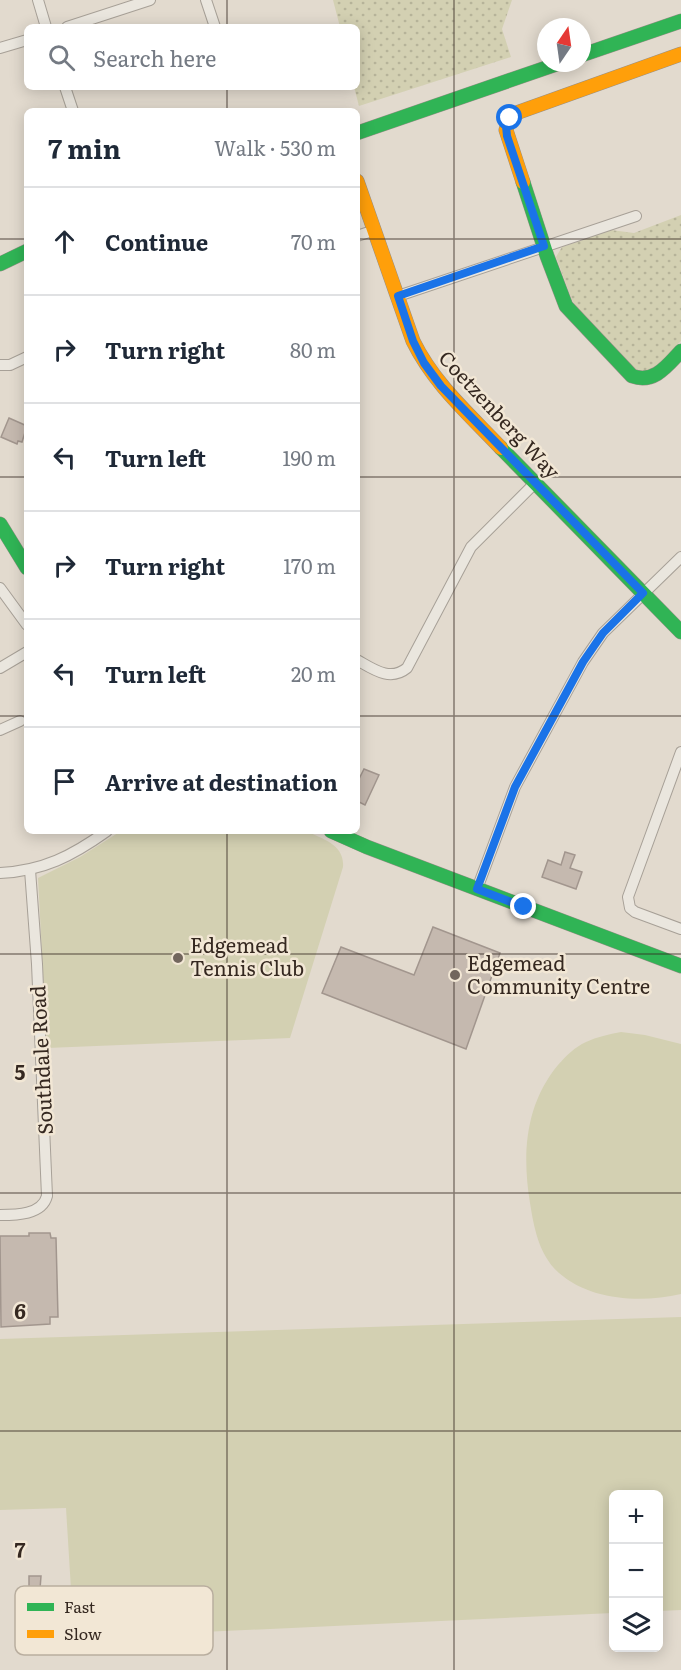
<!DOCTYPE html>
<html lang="en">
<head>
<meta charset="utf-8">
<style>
  body { margin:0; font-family:Literata,serif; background:#f6f6f7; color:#1f2937 }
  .controls { position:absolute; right:18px; bottom:18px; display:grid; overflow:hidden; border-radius:9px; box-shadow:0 3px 15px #0003 }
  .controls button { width:54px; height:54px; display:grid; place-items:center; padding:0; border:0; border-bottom:2px solid #e0e1e3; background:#fff; color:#1f2937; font:30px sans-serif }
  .compass { position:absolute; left:537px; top:18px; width:54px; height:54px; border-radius:50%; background:#fff; box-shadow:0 3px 15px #0003; rotate:13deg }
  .stop { position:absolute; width:18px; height:18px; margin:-14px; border:4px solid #1a73e8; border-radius:50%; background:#fff }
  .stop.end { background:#1a73e8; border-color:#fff; box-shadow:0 2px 6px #0008 }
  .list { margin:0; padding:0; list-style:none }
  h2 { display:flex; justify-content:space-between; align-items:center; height:78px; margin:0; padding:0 24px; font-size:26px }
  h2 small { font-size:20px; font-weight:400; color:#747a83 }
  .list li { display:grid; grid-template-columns:39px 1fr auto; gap:18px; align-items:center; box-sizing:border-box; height:108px; padding:0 24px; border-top:2px solid #e0e1e3 }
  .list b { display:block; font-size:22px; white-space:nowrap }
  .list em { font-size:20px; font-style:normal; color:#747a83 }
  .icon { flex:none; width:33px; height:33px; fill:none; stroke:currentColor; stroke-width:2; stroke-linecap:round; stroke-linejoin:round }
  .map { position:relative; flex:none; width:681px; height:1670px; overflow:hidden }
  .search { position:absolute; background:#fff; box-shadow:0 3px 15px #0003; left:24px; top:24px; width:336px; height:66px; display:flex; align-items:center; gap:15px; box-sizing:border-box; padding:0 21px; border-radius:9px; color:#747a83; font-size:22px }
  .panel { position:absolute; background:#fff; box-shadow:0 3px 15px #0003; left:24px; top:108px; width:336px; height:726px; border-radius:9px }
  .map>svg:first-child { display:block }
</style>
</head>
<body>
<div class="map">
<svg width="681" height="1670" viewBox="0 0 681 1670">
  <defs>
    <pattern id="park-dots" width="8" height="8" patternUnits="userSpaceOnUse" patternTransform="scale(1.5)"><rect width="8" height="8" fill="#d3d0b2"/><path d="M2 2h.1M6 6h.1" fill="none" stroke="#b6b399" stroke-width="1.8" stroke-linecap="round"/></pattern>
  </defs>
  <rect width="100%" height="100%" fill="#e2dace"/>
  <g fill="#d3d0b2">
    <path d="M121,831H306C323,839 345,845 343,867L290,1038L47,1048L38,878L80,857Z"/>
    <path d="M621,1032L645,1035L681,1044V1294C642,1303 591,1301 559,1273C539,1255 534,1228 530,1203C522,1154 525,1105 558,1065C566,1056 575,1047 586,1042C597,1037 609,1034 621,1032Z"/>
    <polygon points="681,1317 681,1610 659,1611 658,1494 614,1494 613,1613 74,1638 66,1508 0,1510 0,1339"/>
  </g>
  <g fill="url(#park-dots)">
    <polygon points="333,0 512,0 502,29 511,57 359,106 354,87 357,87 357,27 340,27"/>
    <path d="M681,215V341C669,353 654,376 636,370L577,308L572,300L556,257L562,247L611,230L634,233Z"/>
  </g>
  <g fill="#c5b9af" stroke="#a2968e" stroke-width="1.5">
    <polygon points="9,418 27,426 22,442 18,441 17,444 1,437"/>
    <polygon points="364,769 379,775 365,805 357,801 357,783"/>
    <polygon points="565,852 575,855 570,868 582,872 576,889 542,877 548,860 561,865"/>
    <polygon points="433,927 500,953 466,1049 322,993 341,947 414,975"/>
    <polygon points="29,1233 50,1233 51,1238 56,1238 58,1317 50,1317 50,1324 1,1327 0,1236 29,1236"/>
    <polygon points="29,1576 41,1576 40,1589 29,1589"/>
  </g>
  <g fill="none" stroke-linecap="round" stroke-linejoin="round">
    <defs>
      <g id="street">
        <polyline points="38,0 46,27"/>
        <polyline points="206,0 215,27"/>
        <polyline points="67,27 150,0"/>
        <polyline points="0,48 27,40"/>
        <polyline points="65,87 73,111"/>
        <polyline points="357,236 375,230"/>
        <polyline points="398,296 636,216"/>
        <polyline points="0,365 10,365 27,357"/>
        <polyline points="0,588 27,625"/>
        <path d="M357,660C373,669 390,682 407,668L471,547L535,483"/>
        <polyline points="0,668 27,652"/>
        <polyline points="0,730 20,721"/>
        <polyline points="681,752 628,897 630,908 635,912 681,929"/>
        <path d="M0,873C43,871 72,856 107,831"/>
        <polyline points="477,889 515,787 583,662 603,633 681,557"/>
        <path d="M0,1215C16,1215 42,1215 47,1196L37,964L30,870"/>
      </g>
      <g id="fast">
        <polyline points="582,55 681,21"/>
        <polyline points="357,133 560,63"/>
        <path d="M523,182L547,256L566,306L632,376C654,384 667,366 681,351"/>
        <polyline points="0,264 27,251"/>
        <polyline points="501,448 681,632"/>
        <polyline points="0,524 27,568"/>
        <polyline points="331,831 367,847 681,966"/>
      </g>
      <g id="slow">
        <path d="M357,181L413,341C434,384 469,414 501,448"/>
        <polyline points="523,182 506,130 510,118 519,112 681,54"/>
      </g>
    </defs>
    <use href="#street" stroke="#a7a097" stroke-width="12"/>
    <use href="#fast" stroke="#978f87" stroke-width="15"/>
    <use href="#slow" stroke="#978f87" stroke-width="15"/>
    <use href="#street" stroke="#eae6de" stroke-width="10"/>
    <use href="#fast" stroke="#30b455" stroke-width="14"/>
    <use href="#slow" stroke="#ff9f0a" stroke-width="14"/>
  </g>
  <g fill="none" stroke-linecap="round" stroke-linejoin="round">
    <polyline stroke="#1a73e8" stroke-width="8" points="510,118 506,126 507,136 544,246 398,296 413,341 424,363 441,386 643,593 603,633 583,662 515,787 477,889 524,907"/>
  </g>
  <path fill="none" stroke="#352820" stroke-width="1.5" stroke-opacity="0.55" d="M227,0V27M454,0V1670M227,87V111M0,239H27M357,239H681M0,477H27M357,477H681M0,716H27M357,716H681M227,831V1670M0,954H681M0,1193H681M0,1431H681"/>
  <g fill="#72665d" stroke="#f2e7d5" stroke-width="2">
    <circle cx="178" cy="958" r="6"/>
    <circle cx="455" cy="975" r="6"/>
  </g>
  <g text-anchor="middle" stroke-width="5" stroke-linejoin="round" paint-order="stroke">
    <g font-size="20" fill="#352820" stroke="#f2e7d5">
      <text transform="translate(499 415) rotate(47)" y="7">Coetzenberg Way</text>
      <text transform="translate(42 1060) rotate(-93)" y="7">Southdale Road</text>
    </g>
    <g font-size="20" fill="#352820" stroke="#f2e7d5" text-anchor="start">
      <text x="190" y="953">Edgemead<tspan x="190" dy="23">Tennis Club</tspan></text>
      <text x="467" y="971">Edgemead<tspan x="467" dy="23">Community Centre</tspan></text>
    </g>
  </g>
  <rect x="15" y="1586" width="198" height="69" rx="9" fill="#f2e7d5" stroke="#b9ae9f" stroke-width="1.5"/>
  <rect x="27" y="1603" width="27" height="8" fill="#30b455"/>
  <rect x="27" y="1630" width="27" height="8" fill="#ff9f0a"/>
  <g font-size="16" fill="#352820">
    <text x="64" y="1613">Fast</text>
    <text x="64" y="1640">Slow</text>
  </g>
  <g font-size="20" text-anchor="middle" font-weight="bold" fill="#352820" stroke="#f2e7d5" stroke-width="5" stroke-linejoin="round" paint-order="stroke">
    <text x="20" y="1080">5</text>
    <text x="20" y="1319">6</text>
    <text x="20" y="1558">7</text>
  </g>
</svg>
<div class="controls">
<button>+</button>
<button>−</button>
<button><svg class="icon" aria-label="layers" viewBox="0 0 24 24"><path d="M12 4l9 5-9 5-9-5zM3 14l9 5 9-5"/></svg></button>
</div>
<svg class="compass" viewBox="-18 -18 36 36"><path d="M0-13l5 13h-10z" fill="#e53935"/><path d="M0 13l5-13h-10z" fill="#747a83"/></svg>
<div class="stop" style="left:510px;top:118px"></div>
<div class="stop end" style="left:524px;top:907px"></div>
<div class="search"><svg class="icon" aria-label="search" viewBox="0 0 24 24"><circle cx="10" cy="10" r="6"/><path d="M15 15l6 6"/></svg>Search here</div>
<section class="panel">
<h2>7 min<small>Walk · 530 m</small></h2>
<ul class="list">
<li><svg class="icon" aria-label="ahead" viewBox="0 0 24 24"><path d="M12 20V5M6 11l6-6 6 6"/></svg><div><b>Continue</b></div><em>70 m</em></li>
<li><svg class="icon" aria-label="right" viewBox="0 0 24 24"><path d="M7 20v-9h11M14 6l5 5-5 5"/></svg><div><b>Turn right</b></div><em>80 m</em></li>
<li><svg class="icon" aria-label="left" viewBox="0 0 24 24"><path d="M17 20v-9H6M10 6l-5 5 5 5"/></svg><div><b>Turn left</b></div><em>190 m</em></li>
<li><svg class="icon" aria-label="right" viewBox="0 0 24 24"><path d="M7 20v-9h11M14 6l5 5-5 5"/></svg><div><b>Turn right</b></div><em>170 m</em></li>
<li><svg class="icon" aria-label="left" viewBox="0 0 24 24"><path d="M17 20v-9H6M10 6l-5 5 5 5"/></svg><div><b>Turn left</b></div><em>20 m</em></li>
<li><svg class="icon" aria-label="arrive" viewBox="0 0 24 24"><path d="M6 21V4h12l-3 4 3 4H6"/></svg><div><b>Arrive at destination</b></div></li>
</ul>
</section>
</div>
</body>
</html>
